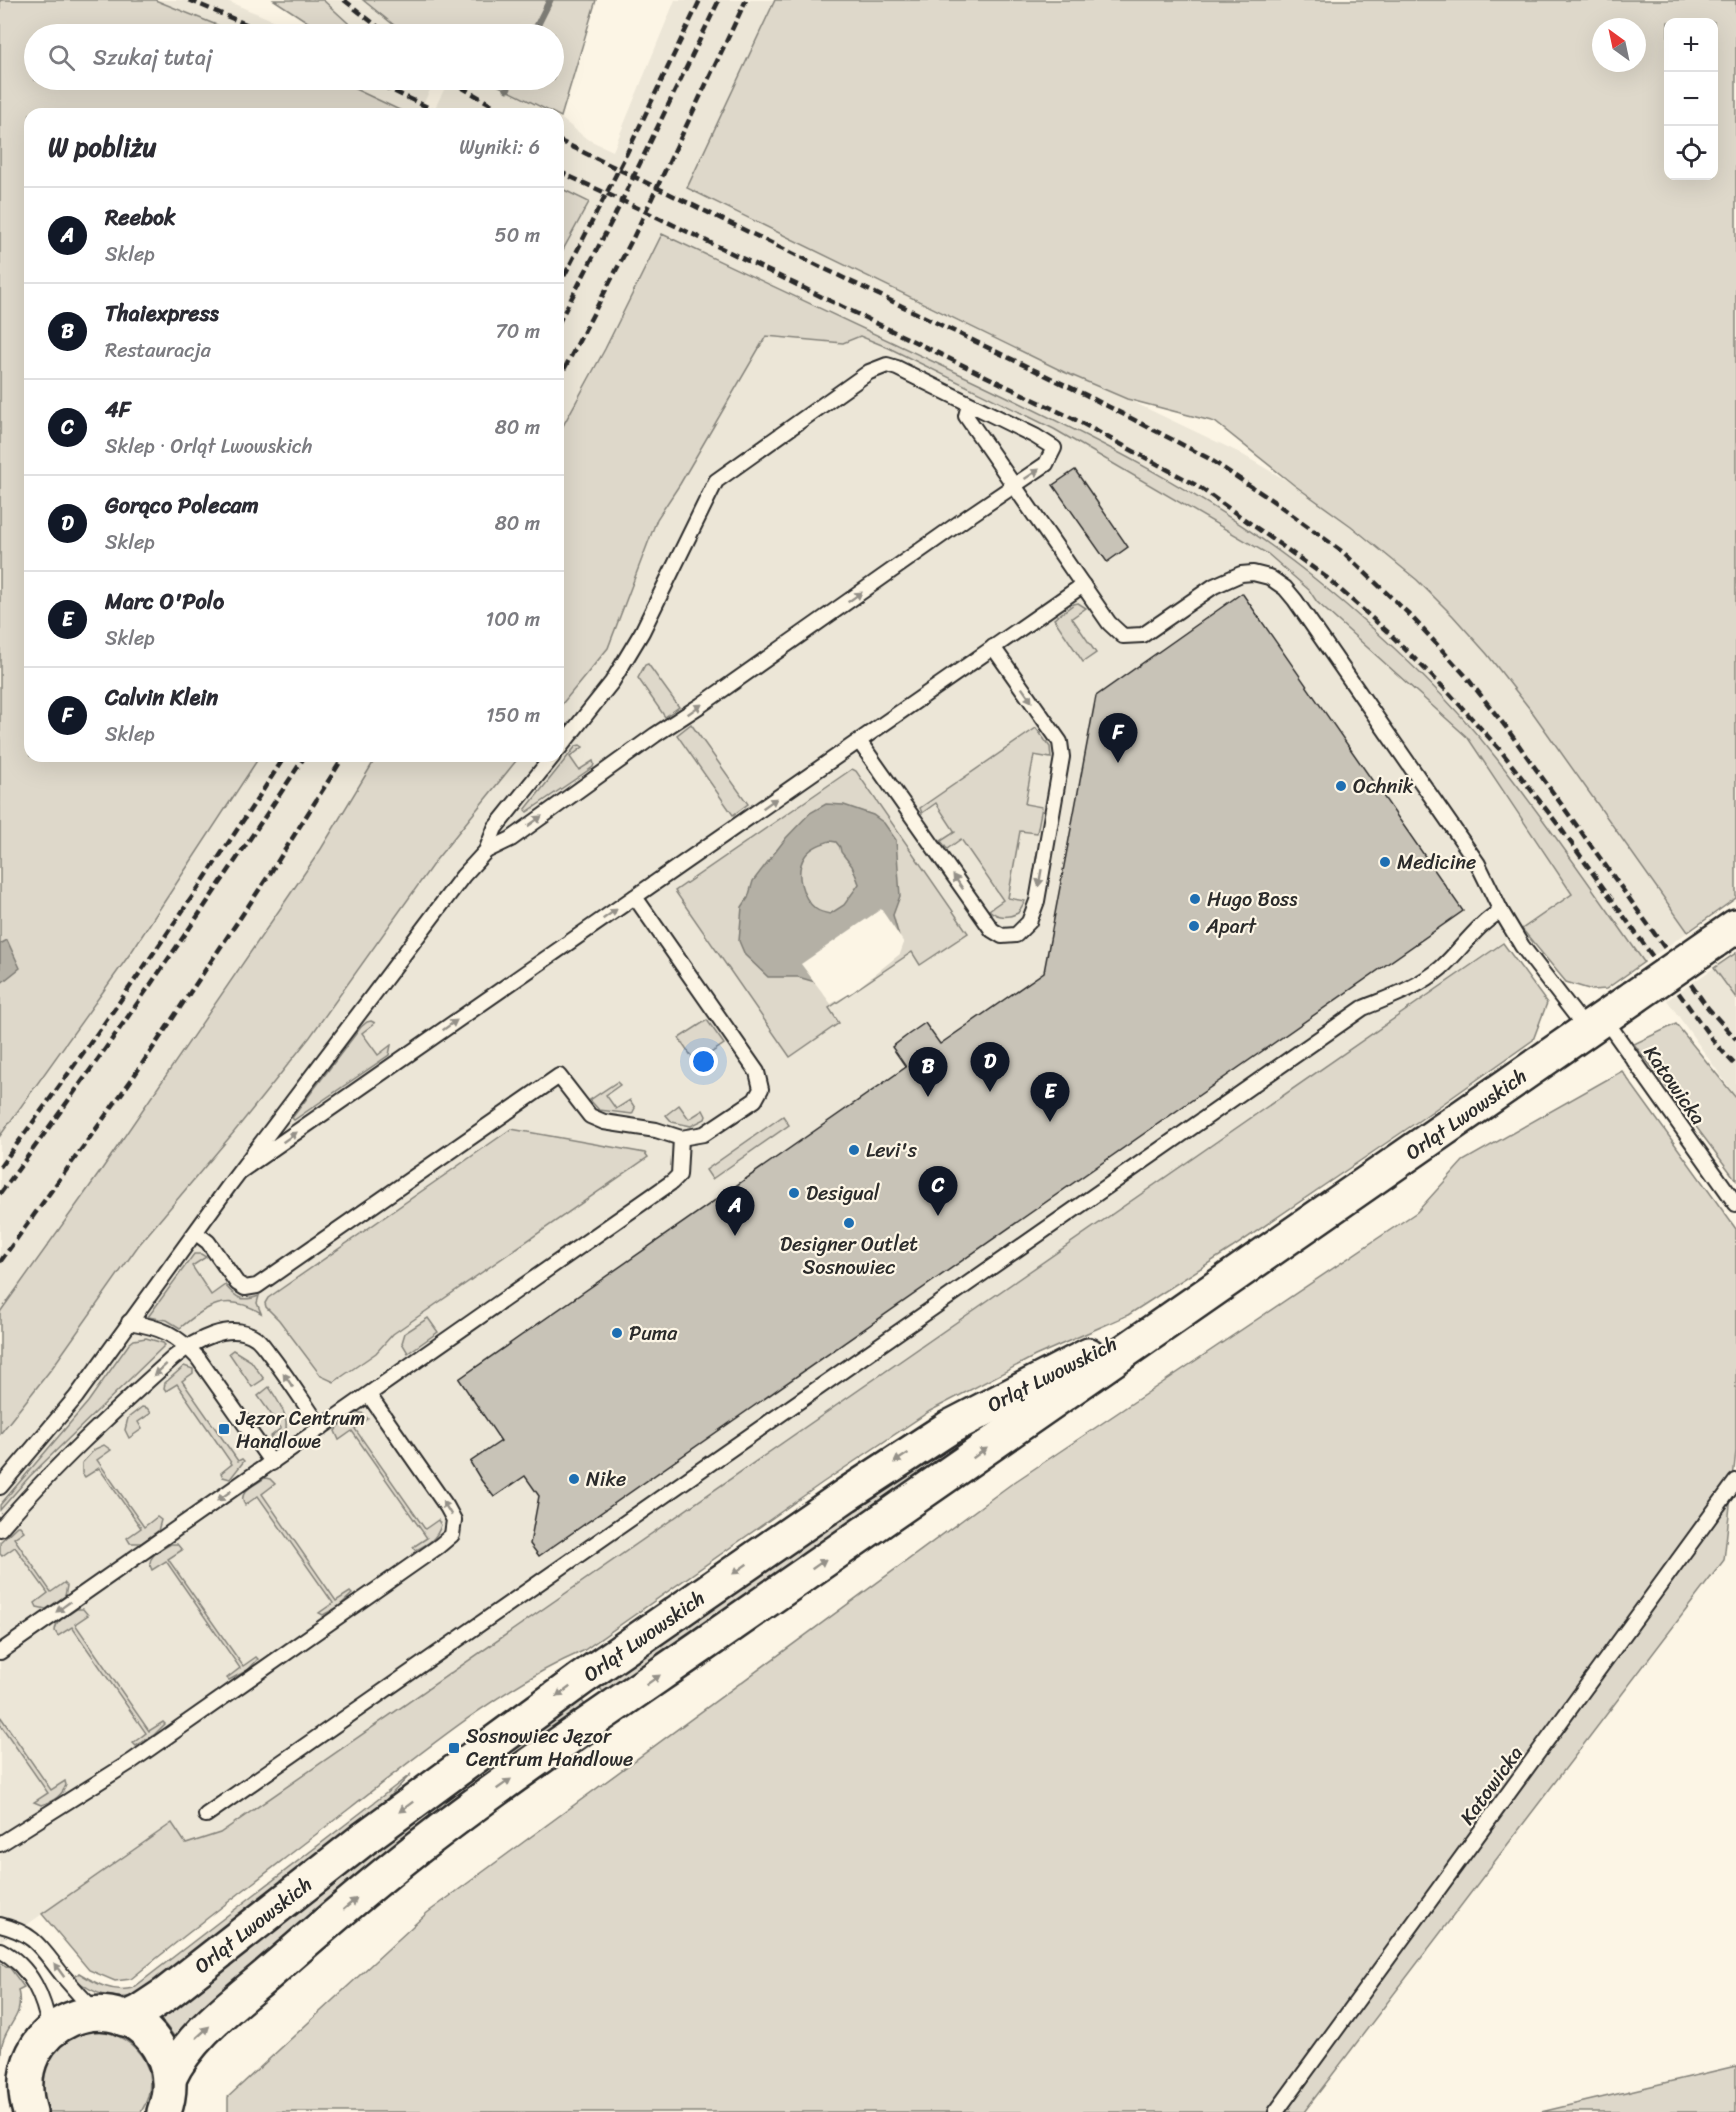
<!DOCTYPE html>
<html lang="pl">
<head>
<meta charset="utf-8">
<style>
  body { margin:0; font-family:Sriracha,sans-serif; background:#f7f7f7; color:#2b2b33 }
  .controls { position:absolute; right:18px; top:18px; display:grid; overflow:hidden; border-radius:12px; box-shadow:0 6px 24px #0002 }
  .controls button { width:54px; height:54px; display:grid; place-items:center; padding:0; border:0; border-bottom:2px solid #e1e1e2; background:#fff; color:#2b2b33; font:30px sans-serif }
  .compass { position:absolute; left:1592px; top:18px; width:54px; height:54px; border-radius:50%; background:#fff; box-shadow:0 6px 24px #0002; rotate:327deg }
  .you { position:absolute; left:704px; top:1062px; width:21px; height:21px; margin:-15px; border:4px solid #fff; border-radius:50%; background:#1a73e8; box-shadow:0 0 0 9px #1a73e833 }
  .badge { display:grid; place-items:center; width:39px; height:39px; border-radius:50%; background:#111827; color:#fff; font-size:20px; font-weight:700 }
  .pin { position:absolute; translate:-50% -50px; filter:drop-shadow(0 2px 3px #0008) }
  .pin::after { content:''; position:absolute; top:32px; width:21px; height:18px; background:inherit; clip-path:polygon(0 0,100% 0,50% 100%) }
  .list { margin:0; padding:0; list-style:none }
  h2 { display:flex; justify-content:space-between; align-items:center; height:78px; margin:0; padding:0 24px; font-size:26px }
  h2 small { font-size:20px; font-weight:400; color:#7c7c81 }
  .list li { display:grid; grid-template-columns:39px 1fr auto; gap:18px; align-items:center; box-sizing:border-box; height:96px; padding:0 24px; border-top:2px solid #e1e1e2 }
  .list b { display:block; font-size:22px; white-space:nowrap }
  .list p { margin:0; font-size:20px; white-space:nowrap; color:#7c7c81 }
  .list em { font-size:20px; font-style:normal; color:#7c7c81 }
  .icon { flex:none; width:33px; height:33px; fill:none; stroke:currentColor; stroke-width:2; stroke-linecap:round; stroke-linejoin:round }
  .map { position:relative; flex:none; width:1736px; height:2112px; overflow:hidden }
  .search { position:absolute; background:#fff; box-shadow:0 6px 24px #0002; left:24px; top:24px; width:540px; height:66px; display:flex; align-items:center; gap:15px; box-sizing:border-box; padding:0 21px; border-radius:33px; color:#7c7c81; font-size:22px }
  .panel { position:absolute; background:#fff; box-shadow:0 6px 24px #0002; left:24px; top:108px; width:540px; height:654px; border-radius:18px }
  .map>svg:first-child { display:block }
</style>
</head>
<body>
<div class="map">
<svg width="1736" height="2112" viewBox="0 0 1736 2112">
  <rect width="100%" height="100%" fill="#fcf5e5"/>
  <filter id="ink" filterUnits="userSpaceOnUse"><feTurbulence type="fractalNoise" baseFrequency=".0167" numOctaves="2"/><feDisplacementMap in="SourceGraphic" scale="12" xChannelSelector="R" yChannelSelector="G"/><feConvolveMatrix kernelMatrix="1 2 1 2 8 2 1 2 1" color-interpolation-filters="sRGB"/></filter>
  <g filter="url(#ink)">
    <g fill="#ece6d7">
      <polygon points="155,0 225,0 305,34 239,34"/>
      <polygon points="323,0 363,0 405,34 360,34"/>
      <polygon points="675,0 775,0 687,188 1064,372 1127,399 1238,452 1294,485 1351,526 1417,580 1453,616 1487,654 1533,713 1688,932 1644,962 1552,832 1496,757 1441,694 1382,637 1318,581 1076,429 662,234 605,349 558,435 558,259 589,202 558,187 558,116 587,139 613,151"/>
      <polygon points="336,80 409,80 426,87 417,80 435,80 418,114 408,114"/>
      <polygon points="449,80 487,80 555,114 432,114"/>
      <polygon points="766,335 843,343 860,336 889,348 1054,429 1268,554 1309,590 1317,602 1468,738 1572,894 220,1833 186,1844 171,1823 28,1924 0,1941 0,1434 52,1368 138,1246 234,1132 310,1037 436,860 520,756 558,756 558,709 608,648 657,519 680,484"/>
      <polygon points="260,756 377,756 321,849 267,928 100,1172 0,1312 0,1136 132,951"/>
      <polygon points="1714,968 1736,998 1736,1097 1667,1000"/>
    </g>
    <g fill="#ded8ca" stroke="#84827a" stroke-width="1.5" fill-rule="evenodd">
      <polygon points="0,0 155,0 239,34 34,34 34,80 336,80 408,114 30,114 30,756 260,756 132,951 0,1136"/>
      <polygon points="274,0 323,0 360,34 326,34"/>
      <polygon points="363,0 596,0 561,117 487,80 554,80 554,34 405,34"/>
      <path d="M775,0H1736V898L1688,932L1533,713L1487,654L1453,616L1417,580L1351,526L1294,485L1215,422L1127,399L1064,372L687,188ZM1668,22H1714V176H1668ZM1601,27H1637V63H1601Z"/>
      <polygon points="558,187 589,202 558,259"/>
      <path d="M662,234C764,282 866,330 968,378C1090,436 1214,496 1320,583C1383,635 1446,694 1497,759C1549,825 1596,894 1644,962L1606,989L1592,990L1566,982L1522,929L1572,894L1468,738L1317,602L1309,590L1268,554L1054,429L889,348L860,336L843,343L766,336L680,484L657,519L608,648L558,709V435L605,349Z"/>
      <polygon points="1078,603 1086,608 1072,618 1096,653 1083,662 1054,619 1074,604"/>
      <polygon points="648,664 679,707 665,717 638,678 645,665"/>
      <polygon points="691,724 748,804 733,815 677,735"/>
      <path d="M1036,728L1050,747L1051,758L1034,755L1025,804L1042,807L1037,833L1020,831L1008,898L1025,901L1018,913C1008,918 998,918 989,910L1003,900L961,839L947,849L941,841L955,832L936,803L922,813L920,808Z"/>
      <polygon points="580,745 583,747 570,757 579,770 593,761 594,764 593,767 527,812 525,810 576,746"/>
      <polygon points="377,756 520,756 436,860 310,1037 234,1132 138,1246 52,1368 0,1434 0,1312 100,1172 267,928 321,849"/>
      <polygon points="852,769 856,771 968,933 920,965 912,952 829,1008 839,1023 790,1057 675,891"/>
      <path d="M1503,943L1547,1003L1533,1040L1420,1120L1232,1248L1128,1315L1035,1356L930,1411L822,1483L583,1651C500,1687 421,1753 350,1808C277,1865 203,1920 131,1979L115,1981L89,1970L42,1914L172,1823L186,1844L220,1833Z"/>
      <polygon points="1736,953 1736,998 1714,968"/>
      <polygon points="707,1020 724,1044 696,1063 679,1038"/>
      <polygon points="371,1021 375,1023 362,1033 378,1055 391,1045 389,1055 294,1120 292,1118 361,1027 367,1022"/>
      <polygon points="1676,1024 1736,1098 1736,1180 1634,1044"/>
      <polygon points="1622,1071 1736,1229 1736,1451 1724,1560 1304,2112 228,2112 228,2097 427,1913 1010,1485 1417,1212 1463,1161"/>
      <polygon points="617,1082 620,1085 606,1095 616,1109 630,1100 635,1108 632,1114 599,1110 590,1100"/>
      <polygon points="679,1105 689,1119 703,1110 706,1116 705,1119 691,1126 672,1122 666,1115"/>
      <polygon points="783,1116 789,1125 712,1179 706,1170"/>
      <polygon points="511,1129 645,1153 648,1157 393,1334 376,1353 334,1382 321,1376 279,1320 266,1307 265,1303 268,1298"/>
      <path d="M194,1254H201L206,1257L192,1266L211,1295L225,1285C237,1299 242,1302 259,1296L257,1303L261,1313C227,1292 208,1305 180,1328L167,1320L148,1317Z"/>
      <polygon points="428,1318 438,1332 408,1353 402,1343 405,1333"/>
      <polygon points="146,1338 163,1343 165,1345 30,1476 0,1510 0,1505 88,1402 129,1344 134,1340"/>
      <polygon points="233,1350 251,1361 264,1379 252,1387 229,1353"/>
      <polygon points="184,1366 193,1369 193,1373 182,1381 238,1461 242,1459 244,1461 230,1479 223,1477 221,1473 232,1464 177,1384 166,1391 164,1388 165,1383"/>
      <path d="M269,1387C281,1405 293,1421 282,1442C276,1443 273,1443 270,1437L281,1428L258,1396Z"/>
      <polygon points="1029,1398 606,1696 598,1685 900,1475"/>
      <polygon points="142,1407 147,1408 151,1413 138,1422 142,1429 129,1438 125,1430 128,1418"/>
      <path d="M357,1413H362L368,1419L355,1429L425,1529L438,1520L441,1525C437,1539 428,1544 416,1550L413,1547L427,1538L352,1431L339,1440L335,1431L339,1426Z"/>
      <polygon points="104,1445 111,1450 97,1460 144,1527 157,1517 161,1520 158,1531 141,1543 130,1543 127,1538 141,1528 99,1468 85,1477 82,1473 82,1463 95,1449"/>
      <path d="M265,1478L270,1479L275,1484L262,1494L336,1601L350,1592L352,1594L338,1607L323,1615L319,1613L333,1603L258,1496L245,1505C236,1492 255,1485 265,1478Z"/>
      <polygon points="17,1526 20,1526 24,1531 14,1538 51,1592 64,1583 67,1586 65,1596 46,1609 37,1607 35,1603 48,1593 15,1547 2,1556 0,1554 0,1542"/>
      <path d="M171,1544H177L182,1550L168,1559L243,1666L256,1657L258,1659L248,1670L229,1680L227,1678L240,1668L166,1561L152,1570C144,1557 161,1550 171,1544Z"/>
      <path d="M77,1609H83L88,1615L75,1624L149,1731L163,1722L165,1724L154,1735L136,1746L133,1743L146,1733L72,1627L58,1636L55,1631C55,1620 69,1615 77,1609Z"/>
      <polygon points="580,1698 588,1709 177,2037 174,2036 160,2018 328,1883"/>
      <path d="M0,1716L51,1790L65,1781L66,1785C62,1796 52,1802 41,1805L34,1802L48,1793L0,1724Z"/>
      <path d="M411,1774L368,1818L141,1996C114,2000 95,1996 74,1978L79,1973C97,1984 112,1993 133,1988Z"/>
      <path d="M0,1963L10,1968L24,1987L18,1990C24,2016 10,2020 3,2041C1,2046 1,2054 0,2060Z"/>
      <path d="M86,2030C132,2028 167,2070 141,2112H48L43,2100L41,2087L46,2062L62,2041Z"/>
      <polygon points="1736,2066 1736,2112 1541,2112"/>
    </g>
    <g fill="#b4b0a5" stroke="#7d7b74" stroke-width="1.5" fill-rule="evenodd">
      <path d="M826,804L844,805L873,815L884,823L896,840L900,896L893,915L901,944L815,982L798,977H768L745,955L739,941L742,907L748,898L753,881L786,838L810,813ZM830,841L836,842L840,847L841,852L852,866L859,884L844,905L830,914C825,913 820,912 816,909C802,898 794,872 805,856C811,847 821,844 830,841Z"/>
      <polygon points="7,940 20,968 0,984 0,944"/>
    </g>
    <polygon fill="#fcf5e5" points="881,909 904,943 900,954 854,991 831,1004 801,964"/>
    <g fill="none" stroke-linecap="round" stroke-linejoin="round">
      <g stroke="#7d7b74" stroke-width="7">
        <polyline points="533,34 550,0"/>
        <polyline points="507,89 512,80"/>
      </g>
    </g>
    <g fill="#c8c3b7" stroke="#2b2b2b" stroke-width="1.5">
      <polygon points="1075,470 1128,547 1107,562 1053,485"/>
      <polygon points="1242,593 1463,911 539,1556 530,1544 539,1496 525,1476 494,1497 481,1480 470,1462 501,1441 459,1379 906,1067 892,1047 909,1034 925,1023 940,1044 1044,972 1096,696"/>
    </g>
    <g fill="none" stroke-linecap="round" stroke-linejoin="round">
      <defs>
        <g id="service">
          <polyline points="969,405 966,416 1109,623 1123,636 1143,635 1214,586 1241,574 1253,573 1269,577 1285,588 1295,600 1478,864 1501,911 1522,946 1587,1030"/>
          <polyline points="859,741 992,930 1002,936 1016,935 1029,922 1037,901 1062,757 1060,742 993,647"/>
          <polyline points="486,851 511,839 655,735 701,705 969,516 1046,464 1054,448 1035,436 897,368 887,365 869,372 716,481 642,632 612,682 558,750"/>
          <polyline points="1604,1018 1736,1204"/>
          <polyline points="242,1170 1083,585"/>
          <polyline points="196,1233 208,1242 237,1283 245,1288 257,1286 559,1076 590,1116 604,1122 656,1130 681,1138 704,1134 755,1100 761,1089 757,1072 635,897"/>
          <path d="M129,1322C162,1328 175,1333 198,1358L272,1463"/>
          <polyline points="0,1487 76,1397 228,1187 463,876 486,851 495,828 553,756"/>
          <path d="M0,1529C51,1469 114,1411 173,1358C194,1341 230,1320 256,1338C261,1342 265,1348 268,1352C287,1376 304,1403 321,1428"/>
          <polyline points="0,1652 672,1182 679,1175 681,1138"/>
          <path d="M206,1815L1363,1008C1390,997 1419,987 1441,968C1461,950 1477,924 1501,911"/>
          <polyline points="0,1844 132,1761 439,1546 452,1535 454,1520 447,1507 369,1395"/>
          <path d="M0,1925C37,1934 42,1950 64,1977C74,1989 85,2001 96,2012"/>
          <path d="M0,1950C32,1967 44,1998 50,2031"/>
          <polyline points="1276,2112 1736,1481"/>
        </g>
        <g id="primary">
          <polyline points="1713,942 1736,926"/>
          <polyline points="124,2019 139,2012 166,1994 366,1837 465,1764 581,1679 846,1495 950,1427 1089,1355"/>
          <path d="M169,2079C190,2033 239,2000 276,1967C324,1925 373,1882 424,1843C513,1774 607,1711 700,1647C1012,1430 1323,1213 1634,997"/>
          <path d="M30,2112C2,2022 122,1974 162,2054C171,2072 171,2093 164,2112"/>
        </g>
      </defs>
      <use href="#service" stroke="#2b2b2b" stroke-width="18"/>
      <use href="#primary" stroke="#2b2b2b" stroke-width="38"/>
      <use href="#service" stroke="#fcf5e5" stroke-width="14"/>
      <use href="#primary" stroke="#fcf5e5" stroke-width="33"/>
      <g stroke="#2b2b2b" stroke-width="4.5" stroke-dasharray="9 4.5" stroke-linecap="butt">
        <polyline points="189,0 269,34"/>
        <polyline points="344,0 387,34"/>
        <polyline points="370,80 442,114"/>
        <polyline points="449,80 508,114"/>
        <polyline points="558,140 1086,395 1208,458 1276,503 1344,553 1410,615 1464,674 1505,726 1708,1008 1736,1039"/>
        <polyline points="558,171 655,216 1074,419 1196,485 1326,577 1390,634 1449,693 1501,751 1559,826 1714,1042 1736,1066"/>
        <polyline points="558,288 625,157 700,0"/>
        <polyline points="558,324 615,215 719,0"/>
        <polyline points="558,381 633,238 746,0"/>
        <path d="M0,1167C99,1033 195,897 285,756"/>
        <path d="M0,1194C106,1051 207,905 305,756"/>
        <polyline points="0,1262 132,1079 271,872 344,756"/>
      </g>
      <defs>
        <polyline id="primary-bridge" points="1634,997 1713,942"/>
      </defs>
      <use href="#primary-bridge" stroke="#2b2b2b" stroke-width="38" stroke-linecap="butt"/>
      <use href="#primary-bridge" stroke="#fcf5e5" stroke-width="33"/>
    </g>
    <defs><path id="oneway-solid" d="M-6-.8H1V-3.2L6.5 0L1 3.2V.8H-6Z" transform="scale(1.5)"/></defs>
    <g fill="#949088">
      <use href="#oneway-solid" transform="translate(1032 474) rotate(-34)"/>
      <use href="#oneway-solid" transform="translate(855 597) rotate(-35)"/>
      <use href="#oneway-solid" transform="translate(1027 695) rotate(55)"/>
      <use href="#oneway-solid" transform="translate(695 709) rotate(-35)"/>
      <use href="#oneway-solid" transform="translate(770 803) rotate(-35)"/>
      <use href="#oneway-solid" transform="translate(535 821) rotate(-36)"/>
      <use href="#oneway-solid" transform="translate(1040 878) rotate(100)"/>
      <use href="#oneway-solid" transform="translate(958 882) rotate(-125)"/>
      <use href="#oneway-solid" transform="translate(610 914) rotate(-35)"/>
      <use href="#oneway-solid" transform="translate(450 1025) rotate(-35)"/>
      <use href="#oneway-solid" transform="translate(290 1137) rotate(-35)"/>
      <use href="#oneway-solid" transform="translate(160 1370) rotate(138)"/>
      <use href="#oneway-solid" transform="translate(288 1380) rotate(-124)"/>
      <use href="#oneway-solid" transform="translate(980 1453) rotate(-35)"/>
      <use href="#oneway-solid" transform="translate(901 1458) rotate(146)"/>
      <use href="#oneway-solid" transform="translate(224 1496) rotate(145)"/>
      <use href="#oneway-solid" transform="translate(447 1508) rotate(-122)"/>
      <use href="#oneway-solid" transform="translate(819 1564) rotate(-35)"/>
      <use href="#oneway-solid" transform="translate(740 1569) rotate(145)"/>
      <use href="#oneway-solid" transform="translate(63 1607) rotate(144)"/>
      <use href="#oneway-solid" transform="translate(653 1680) rotate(-35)"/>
      <use href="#oneway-solid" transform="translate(563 1692) rotate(144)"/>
      <use href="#oneway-solid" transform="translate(504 1784) rotate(-35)"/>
      <use href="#oneway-solid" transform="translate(406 1807) rotate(143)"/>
      <use href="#oneway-solid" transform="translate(350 1904) rotate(-40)"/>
      <use href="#oneway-solid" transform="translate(59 1970) rotate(-126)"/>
      <use href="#oneway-solid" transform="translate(203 2032) rotate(-42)"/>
    </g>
  </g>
  <g fill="#1f6fb2" stroke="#fcf5e5" stroke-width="2">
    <circle cx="1341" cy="786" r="6"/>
    <circle cx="1385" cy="862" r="6"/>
    <circle cx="1195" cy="899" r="6"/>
    <circle cx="1194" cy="926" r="6"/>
    <circle cx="854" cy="1150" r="6"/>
    <circle cx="794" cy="1193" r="6"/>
    <circle cx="849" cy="1223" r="6"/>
    <circle cx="617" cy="1333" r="6"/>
    <rect x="218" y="1423" width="12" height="12" rx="3"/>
    <circle cx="574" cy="1479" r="6"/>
    <rect x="448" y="1742" width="12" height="12" rx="3"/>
  </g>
  <g text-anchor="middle" stroke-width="4.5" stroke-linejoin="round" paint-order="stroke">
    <g font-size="20" fill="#2b2b2b" stroke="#fcf5e5" text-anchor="start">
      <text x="1353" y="793">Ochnik</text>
      <text x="1397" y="869">Medicine</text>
      <text x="1207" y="906">Hugo Boss</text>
      <text x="1206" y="933">Apart</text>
      <text x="866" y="1157">Levi's</text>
      <text x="806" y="1200">Desigual</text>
      <text x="849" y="1251" text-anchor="middle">Designer Outlet<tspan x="849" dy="23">Sosnowiec</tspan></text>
      <text x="629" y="1340">Puma</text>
      <text x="236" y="1425">Jęzor Centrum<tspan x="236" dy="23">Handlowe</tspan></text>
      <text x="586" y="1486">Nike</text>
      <text x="466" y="1743">Sosnowiec Jęzor<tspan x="466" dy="23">Centrum Handlowe</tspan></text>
    </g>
    <g font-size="20" fill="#2b2b2b" stroke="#fcf5e5">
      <text transform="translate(1675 1085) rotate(55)" y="7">Katowicka</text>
      <text transform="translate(1466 1114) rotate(-35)" y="7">Orląt Lwowskich</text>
      <text transform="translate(1052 1374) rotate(-27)" y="7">Orląt Lwowskich</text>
      <text transform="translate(644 1636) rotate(-35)" y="7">Orląt Lwowskich</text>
      <text transform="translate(1491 1785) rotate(-54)" y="7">Katowicka</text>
      <text transform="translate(253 1925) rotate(-38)" y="7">Orląt Lwowskich</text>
    </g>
  </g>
</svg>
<div class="controls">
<button>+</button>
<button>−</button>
<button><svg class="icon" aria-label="locate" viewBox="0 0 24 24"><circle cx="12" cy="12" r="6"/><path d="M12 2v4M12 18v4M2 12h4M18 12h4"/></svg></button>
</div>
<svg class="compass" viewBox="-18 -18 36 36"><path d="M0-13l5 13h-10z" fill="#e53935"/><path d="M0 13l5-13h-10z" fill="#7c7c81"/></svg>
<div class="you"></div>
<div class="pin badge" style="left:735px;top:1236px">A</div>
<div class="pin badge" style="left:928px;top:1097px">B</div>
<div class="pin badge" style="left:938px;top:1216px">C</div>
<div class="pin badge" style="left:990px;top:1092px">D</div>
<div class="pin badge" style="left:1050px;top:1122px">E</div>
<div class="pin badge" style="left:1118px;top:763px">F</div>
<div class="search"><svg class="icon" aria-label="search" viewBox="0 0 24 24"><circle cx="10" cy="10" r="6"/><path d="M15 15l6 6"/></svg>Szukaj tutaj</div>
<section class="panel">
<h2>W pobliżu<small>Wyniki: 6</small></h2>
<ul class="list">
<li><span class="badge">A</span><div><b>Reebok</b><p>Sklep</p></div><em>50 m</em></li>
<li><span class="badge">B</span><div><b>Thaiexpress</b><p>Restauracja</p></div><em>70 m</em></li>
<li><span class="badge">C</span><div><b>4F</b><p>Sklep · Orląt Lwowskich</p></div><em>80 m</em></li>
<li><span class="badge">D</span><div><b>Gorąco Polecam</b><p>Sklep</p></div><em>80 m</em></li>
<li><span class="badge">E</span><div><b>Marc O'Polo</b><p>Sklep</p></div><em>100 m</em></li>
<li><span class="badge">F</span><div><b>Calvin Klein</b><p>Sklep</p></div><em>150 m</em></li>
</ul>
</section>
</div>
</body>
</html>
